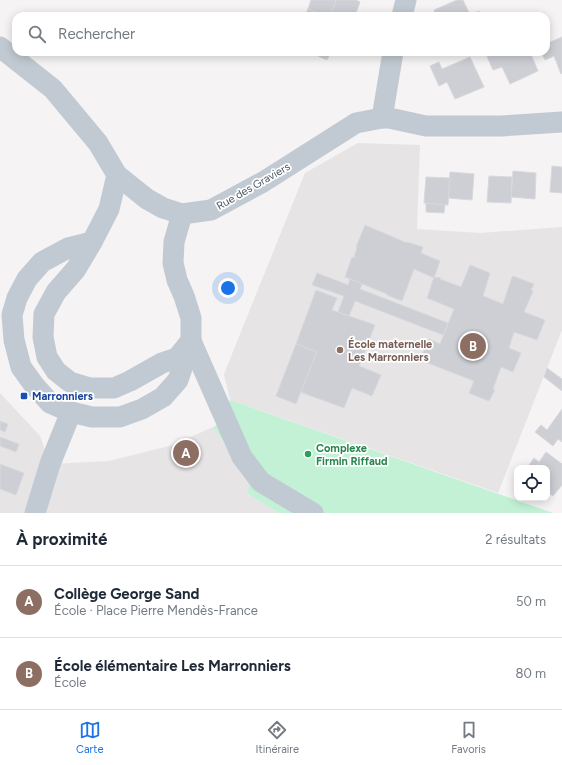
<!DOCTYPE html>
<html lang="fr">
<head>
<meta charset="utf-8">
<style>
  body { margin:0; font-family:Figtree,sans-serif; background:#f2f2f3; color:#1f2937 }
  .controls { position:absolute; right:12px; bottom:12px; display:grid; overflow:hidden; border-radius:8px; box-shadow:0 2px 10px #0003 }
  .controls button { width:36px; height:36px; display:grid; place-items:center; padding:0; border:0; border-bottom:1px solid #e0e1e3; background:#fff; color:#1f2937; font:20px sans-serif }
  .you { position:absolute; left:228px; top:288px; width:14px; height:14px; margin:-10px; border:3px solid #fff; border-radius:50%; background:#1a73e8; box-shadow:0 0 0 6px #1a73e833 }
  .badge { display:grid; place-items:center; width:26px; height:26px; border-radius:50%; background:#1a73e8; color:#fff; font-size:13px; font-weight:700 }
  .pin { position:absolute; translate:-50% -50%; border:2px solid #fff; box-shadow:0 1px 4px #0006 }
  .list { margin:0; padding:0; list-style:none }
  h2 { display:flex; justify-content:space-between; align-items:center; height:52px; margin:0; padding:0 16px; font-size:17px }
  h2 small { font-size:13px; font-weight:400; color:#747a83 }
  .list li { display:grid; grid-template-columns:26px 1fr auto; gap:12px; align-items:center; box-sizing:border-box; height:72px; padding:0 16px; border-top:1px solid #e0e1e3 }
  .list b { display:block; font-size:15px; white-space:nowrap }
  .list p { margin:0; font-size:13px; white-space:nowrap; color:#747a83 }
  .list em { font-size:13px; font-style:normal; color:#747a83 }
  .icon { flex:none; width:22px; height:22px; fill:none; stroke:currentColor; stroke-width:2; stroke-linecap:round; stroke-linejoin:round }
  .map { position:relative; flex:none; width:562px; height:513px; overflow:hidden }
  .search { position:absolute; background:#fff; box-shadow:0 2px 10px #0003; left:12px; right:12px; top:12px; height:44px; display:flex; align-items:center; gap:10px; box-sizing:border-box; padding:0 14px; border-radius:12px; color:#747a83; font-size:15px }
  .sheet { height:196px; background:#fff }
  nav { display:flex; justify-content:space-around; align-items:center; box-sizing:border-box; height:56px; border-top:1px solid #e0e1e3; background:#fff; font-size:11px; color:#747a83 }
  nav a { display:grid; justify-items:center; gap:2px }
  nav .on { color:#1a73e8 }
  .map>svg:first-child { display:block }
</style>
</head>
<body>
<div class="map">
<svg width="562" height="513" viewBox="0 0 562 513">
  <rect width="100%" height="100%" fill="#f5f3f3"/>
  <g fill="#e6e4e5">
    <polygon points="358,143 420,145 417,229 480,233 562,227 562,330 498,493 230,400 224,374 305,173"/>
    <polygon points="0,393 40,436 50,464 109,461 173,445 213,427 251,481 247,493 279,513 0,513"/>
  </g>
  <polygon fill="#c3f1d5" points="230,400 553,513 279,513 247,493 251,480 213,427 226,421"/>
  <g fill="#cdcfd5" stroke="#d7d9de">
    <polygon points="311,0 336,0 330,16 325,16 308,9"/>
    <polygon points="336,0 356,0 360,2 355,16 330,16"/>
    <polygon points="457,0 463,0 470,15 479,11 481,16 436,16 434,10"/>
    <polygon points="308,9 325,16 305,16"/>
    <polygon points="562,37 562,73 561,74 554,56 545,60 541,52 546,52 546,39 548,43"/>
    <polygon points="319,52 322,52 329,56 327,60 318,56"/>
    <polygon points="485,52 495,52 496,54 500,52 530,52 538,71 510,84 502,67 493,70"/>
    <polygon points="470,57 484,87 455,99 447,82 439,86 430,66 439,62 442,69"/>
    <polygon points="552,166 562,167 562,193 550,192"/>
    <polygon points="513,171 536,173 535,199 511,197"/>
    <polygon points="450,172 474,174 472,200 448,198"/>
    <polygon points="489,176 512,177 511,203 487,202"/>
    <polygon points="426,177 450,178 448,205 424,203"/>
    <polygon points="426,203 445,205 444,213 426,212"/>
    <polygon points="365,225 407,243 407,242 423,247 421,253 440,261 434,278 414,269 402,301 387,295 387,294 345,277 352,257 354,258 357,247 356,247"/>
    <polygon points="470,265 490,273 483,296 503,304 512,277 513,276 534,284 531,290 533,291 524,312 545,320 537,340 514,332 509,348 521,353 513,372 501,367 493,389 495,390 489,401 469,393 474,381 420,360 428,340 429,339 440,344 454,309 427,298 434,277 441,278 440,279 461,287"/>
    <polygon points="317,273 348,285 350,279 362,284 360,289 448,323 443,335 355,301 349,316 338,312 344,296 312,285"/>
    <polygon points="316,290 337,298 332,310 375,325 359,366 381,375 372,396 352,388 344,408 300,392 317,352 296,344"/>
    <polygon points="296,344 317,352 296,404 276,396"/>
    <polygon points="547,368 562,379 562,391 544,377"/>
    <polygon points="562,409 562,442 558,439 553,446 535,432 541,425 547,430"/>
    <polygon points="0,421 8,424 5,432 0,430"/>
    <polygon points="0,437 19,444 16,452 0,446"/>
    <polygon points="546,452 562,464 562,485 553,496 547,492 547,468 535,468"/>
    <polygon points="534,458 539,462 535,468 527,468"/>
    <polygon points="0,464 24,473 16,495 0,489"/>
  </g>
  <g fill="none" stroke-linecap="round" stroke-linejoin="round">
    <g stroke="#c1cad2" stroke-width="21">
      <polyline points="402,16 406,0"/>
      <polyline points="0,47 53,89 98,143 117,175 147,199 163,208 182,214 211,210 263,182 356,123 382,118 389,118 426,126 501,126 562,122"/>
      <polyline points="382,118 393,52"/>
      <polyline points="117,175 109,209 92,242 76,269 56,292 44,314 43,337 47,357 56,371 70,382 90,388 114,388 130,381 162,363 177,358 189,343"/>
      <polyline points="92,242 68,248 42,262 27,279 17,298 12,315 14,340 21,367 34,385 50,403 71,412 92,417 120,417 142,409 163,397 178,380 191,341 191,318 184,296 177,280 173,263 174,242 182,214"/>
      <polyline points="191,341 242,457 261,482 313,513"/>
      <polyline points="35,513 50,464 71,412"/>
    </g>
  </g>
  <circle fill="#8d6e63" stroke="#fff" stroke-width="1.5" cx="340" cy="350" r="4"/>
  <rect fill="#1a4fb4" stroke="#fff" stroke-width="1.5" x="20" y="392" width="8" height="8" rx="2"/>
  <circle fill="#2e9e5b" stroke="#fff" stroke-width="1.5" cx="308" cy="454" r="4"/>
  <g text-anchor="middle" stroke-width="3.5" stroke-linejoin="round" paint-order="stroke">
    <g font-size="11" fill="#4a5661" stroke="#fff">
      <text transform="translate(253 186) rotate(-30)" y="4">Rue des Graviers</text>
    </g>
    <g font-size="11" font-weight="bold" fill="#785e54" stroke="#fff" text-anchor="start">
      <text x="348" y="348">École maternelle<tspan x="348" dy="13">Les Marronniers</tspan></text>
    </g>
    <g font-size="11" font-weight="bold" fill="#164399" stroke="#fff" text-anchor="start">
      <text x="32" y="400">Marronniers</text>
    </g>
    <g font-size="11" font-weight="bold" fill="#27864d" stroke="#fff" text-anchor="start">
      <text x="316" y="452">Complexe<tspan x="316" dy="13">Firmin Riffaud</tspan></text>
    </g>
  </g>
</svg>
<div class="controls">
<button><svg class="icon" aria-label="locate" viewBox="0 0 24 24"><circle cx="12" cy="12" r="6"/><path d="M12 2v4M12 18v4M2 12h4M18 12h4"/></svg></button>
</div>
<div class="you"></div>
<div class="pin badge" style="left:186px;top:453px;background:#8d6e63">A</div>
<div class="pin badge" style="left:473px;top:346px;background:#8d6e63">B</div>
<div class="search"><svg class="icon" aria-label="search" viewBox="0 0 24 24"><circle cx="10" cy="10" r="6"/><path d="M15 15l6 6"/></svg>Rechercher</div>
</div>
<section class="sheet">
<h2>À proximité<small>2 résultats</small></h2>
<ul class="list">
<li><span class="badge" style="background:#8d6e63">A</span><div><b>Collège George Sand</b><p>École · Place Pierre Mendès-France</p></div><em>50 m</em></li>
<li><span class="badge" style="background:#8d6e63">B</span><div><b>École élémentaire Les Marronniers</b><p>École</p></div><em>80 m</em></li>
</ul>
</section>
<nav>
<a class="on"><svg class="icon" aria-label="map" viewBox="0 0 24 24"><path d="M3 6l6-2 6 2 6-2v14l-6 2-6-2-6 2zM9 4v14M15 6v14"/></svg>Carte</a>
<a><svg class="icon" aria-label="directions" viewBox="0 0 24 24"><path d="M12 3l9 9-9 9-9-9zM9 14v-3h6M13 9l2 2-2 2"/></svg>Itinéraire</a>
<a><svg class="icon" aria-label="saved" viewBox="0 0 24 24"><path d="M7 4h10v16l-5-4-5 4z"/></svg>Favoris</a>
</nav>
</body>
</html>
